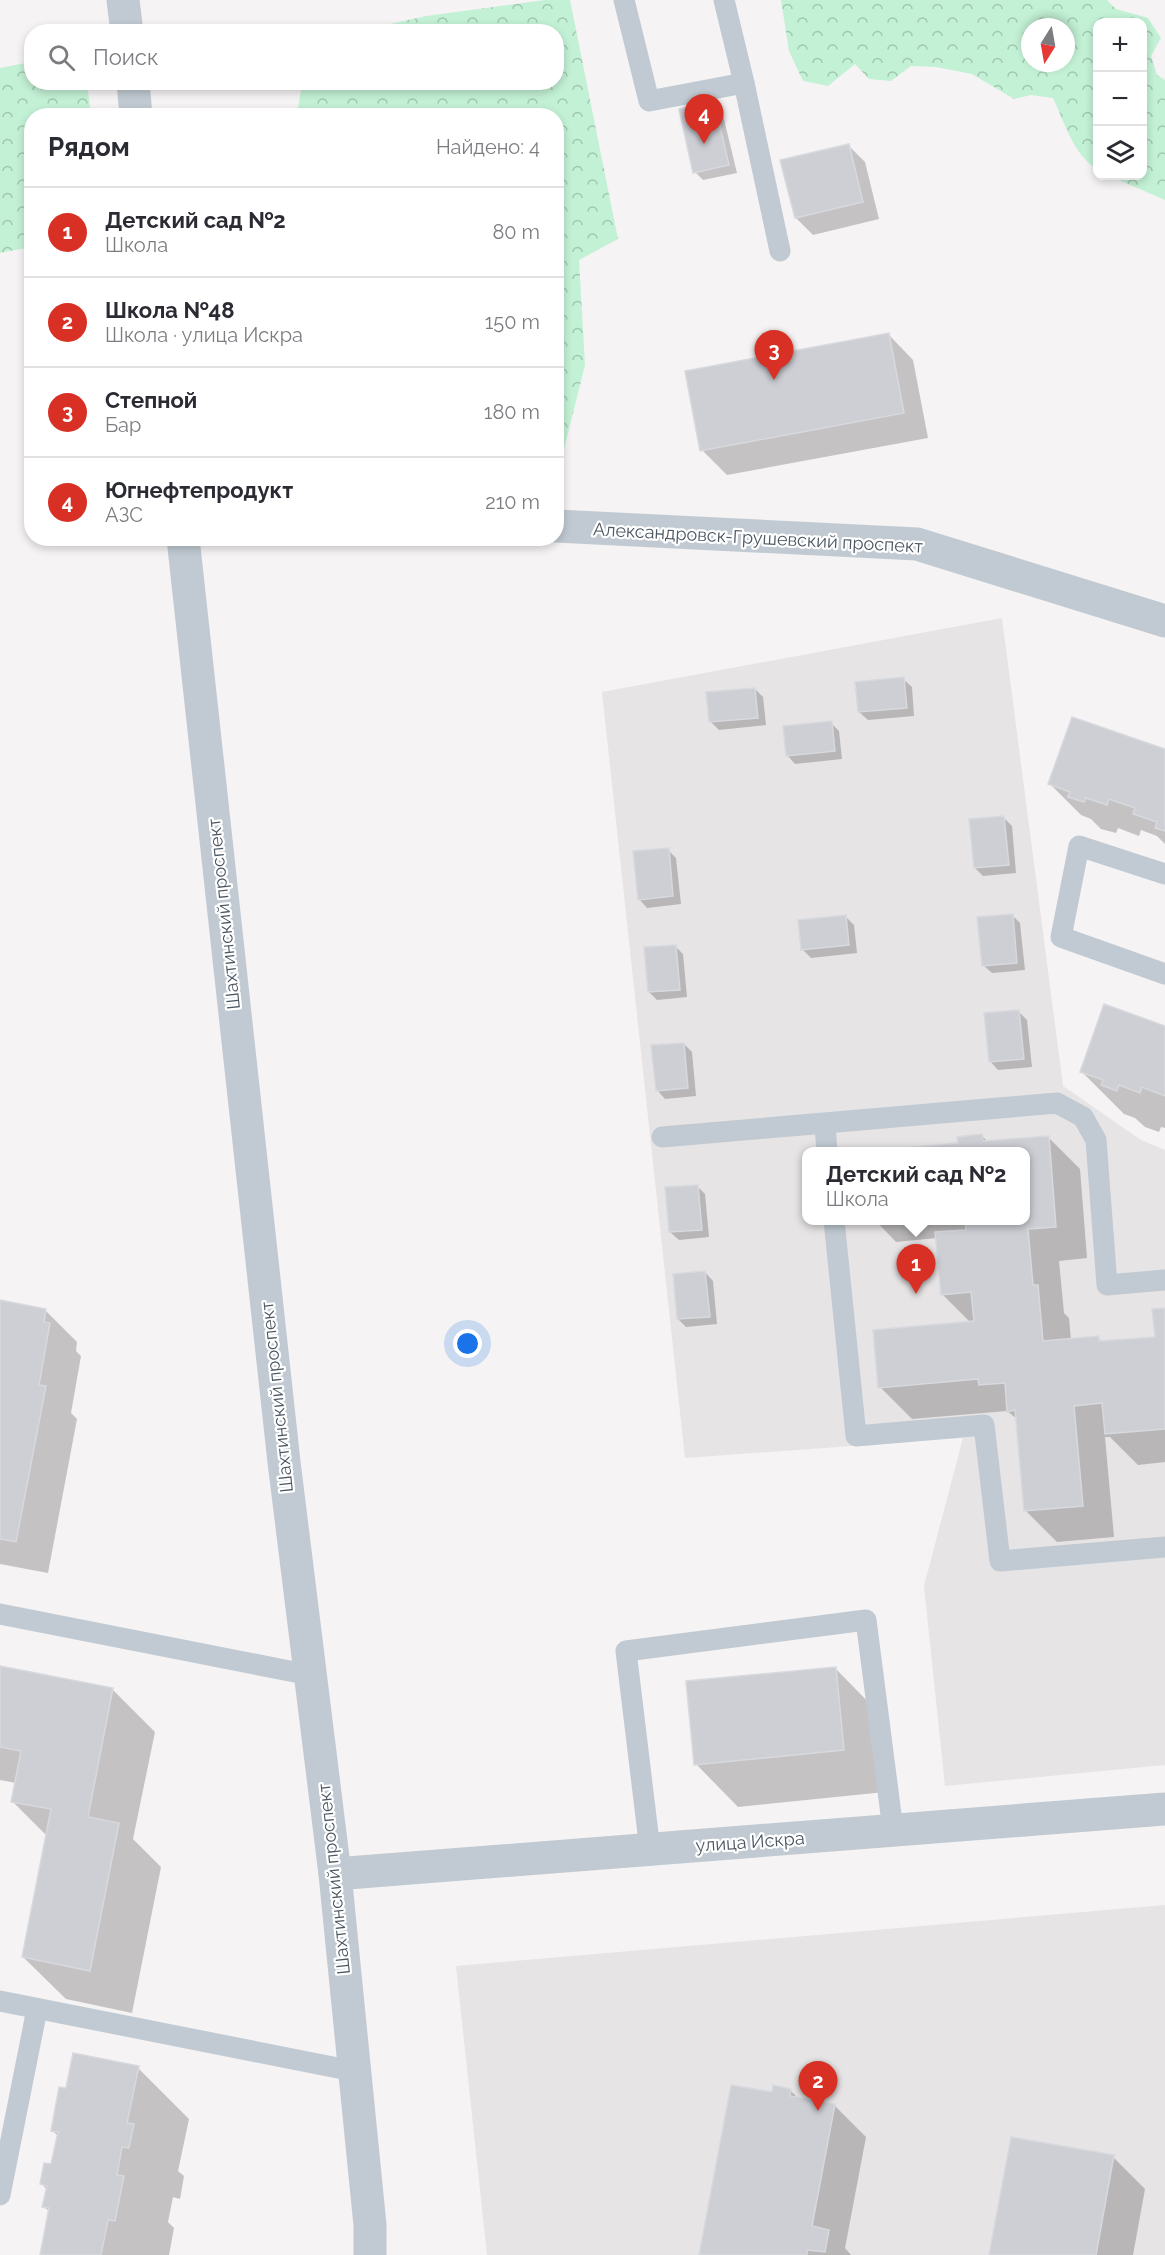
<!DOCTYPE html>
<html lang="ru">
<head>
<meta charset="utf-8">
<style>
  body { margin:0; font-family:Raleway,sans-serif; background:#f7f7f7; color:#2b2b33 }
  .controls { position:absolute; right:18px; top:18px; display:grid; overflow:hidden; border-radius:12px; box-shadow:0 3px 9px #0003 }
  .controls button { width:54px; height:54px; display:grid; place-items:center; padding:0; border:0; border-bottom:2px solid #e1e1e2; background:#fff; color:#2b2b33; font:30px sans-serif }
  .compass { position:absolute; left:1021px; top:18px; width:54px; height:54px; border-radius:50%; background:#fff; box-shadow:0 3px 9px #0003; rotate:191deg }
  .you { position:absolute; left:468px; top:1344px; width:21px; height:21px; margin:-15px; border:4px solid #fff; border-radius:50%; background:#1a73e8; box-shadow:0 0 0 9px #1a73e833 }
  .badge { display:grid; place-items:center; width:39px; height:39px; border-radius:50%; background:#d93025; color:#fff; font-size:20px; font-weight:700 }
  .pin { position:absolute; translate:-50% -50px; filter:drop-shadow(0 2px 3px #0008) }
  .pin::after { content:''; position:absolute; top:32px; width:21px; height:18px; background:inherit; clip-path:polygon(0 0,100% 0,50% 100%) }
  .popup { position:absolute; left:802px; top:1147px; width:228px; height:78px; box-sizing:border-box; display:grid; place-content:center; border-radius:12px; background:#fff; filter:drop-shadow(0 2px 4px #0005); font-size:20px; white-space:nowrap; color:#7c7c81 }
  .popup b { font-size:22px; color:#2b2b33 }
  .popup::after { content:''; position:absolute; left:50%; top:100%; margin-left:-12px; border:12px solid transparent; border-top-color:#fff }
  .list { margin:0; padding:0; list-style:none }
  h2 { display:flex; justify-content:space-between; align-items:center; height:78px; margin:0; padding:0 24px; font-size:26px }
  h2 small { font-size:20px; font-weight:400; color:#7c7c81 }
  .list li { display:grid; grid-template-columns:39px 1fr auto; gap:18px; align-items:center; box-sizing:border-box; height:90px; padding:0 24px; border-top:2px solid #e1e1e2 }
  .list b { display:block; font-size:22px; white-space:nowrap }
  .list p { margin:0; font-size:20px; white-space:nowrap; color:#7c7c81 }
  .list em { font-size:20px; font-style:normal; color:#7c7c81 }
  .icon { flex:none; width:33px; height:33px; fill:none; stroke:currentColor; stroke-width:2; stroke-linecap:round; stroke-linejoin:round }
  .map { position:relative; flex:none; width:1165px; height:2255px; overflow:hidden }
  .search { position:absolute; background:#fff; box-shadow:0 3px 9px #0003; left:24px; top:24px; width:540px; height:66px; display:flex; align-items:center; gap:15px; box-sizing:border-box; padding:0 21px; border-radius:24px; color:#7c7c81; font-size:22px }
  .panel { position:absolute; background:#fff; box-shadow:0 3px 9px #0003; left:24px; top:108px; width:540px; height:438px; border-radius:24px }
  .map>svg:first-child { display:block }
</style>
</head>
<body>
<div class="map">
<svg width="1165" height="2255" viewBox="0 0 1165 2255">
  <defs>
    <pattern id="forest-crowns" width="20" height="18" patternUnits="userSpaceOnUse" patternTransform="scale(1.5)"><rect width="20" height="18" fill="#c3f1d5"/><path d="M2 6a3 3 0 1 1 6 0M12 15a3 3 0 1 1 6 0" fill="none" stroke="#a0c6b0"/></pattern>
  </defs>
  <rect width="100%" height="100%" fill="#f5f3f3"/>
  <g fill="#e6e4e5" fill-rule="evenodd">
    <path d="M1002,618L1063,1086L1141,1140L1165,1150V1765L945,1786L924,1586L963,1438L685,1458L602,692ZM806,1152H1026V1220H806Z"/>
    <polygon points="1165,1905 1165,2255 487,2255 456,1966"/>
  </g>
  <g fill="url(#forest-crowns)" fill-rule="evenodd">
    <polygon points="545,0 570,0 618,239 579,260 585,365 557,477 556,116 297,115 302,83 556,82 556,32 360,31 426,16"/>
    <path d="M781,0H1107L1116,9L1148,18L1161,38L1151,56L1157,75L1165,80V200L1110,176H1142V22H1098L1097,169C1074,156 1064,121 1053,98L1031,95L1014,99L972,74L936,67L911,66L891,81L869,79L855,64L828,86L803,81L789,51ZM1030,27H1066V63H1030Z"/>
    <polygon points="31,62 32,82 87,83 91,115 32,116 31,247 0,253 0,68"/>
  </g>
  <g fill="#0003">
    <polygon points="714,103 722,111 737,173 703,180 695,172"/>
    <polygon points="848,145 865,162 879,219 813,235 796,218"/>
    <polygon points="889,335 913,360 928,438 727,475 702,450"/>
    <polygon points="903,679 912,687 914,716 868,720 859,712"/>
    <polygon points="755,689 763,697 766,725 719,730 711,722"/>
    <polygon points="831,723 839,731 842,759 795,764 787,755"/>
    <polygon points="1165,751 1165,844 1157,836 1141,830 1139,836 1118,828 1116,833 1101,829 1091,819 1081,815 1049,783"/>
    <polygon points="1004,818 1012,826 1016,873 983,876 975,868"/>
    <polygon points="668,850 676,858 681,904 647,908 639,899"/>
    <polygon points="1012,915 1020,923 1025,970 992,973 983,965"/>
    <polygon points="846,917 854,925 857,953 811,958 802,949"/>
    <polygon points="675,946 683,954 687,997 657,1000 649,992"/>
    <polygon points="1019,1012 1027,1020 1032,1067 998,1070 990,1061"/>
    <polygon points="1165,1027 1165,1128 1161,1127 1159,1132 1145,1127 1135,1118 1124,1114 1082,1072"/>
    <polygon points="684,1044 692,1052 696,1096 665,1099 657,1090"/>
    <polygon points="982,1136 988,1142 1048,1137 1080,1169 1087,1258 1059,1261 1064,1313 1069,1318 1071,1340 1098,1338 1103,1342 1156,1338 1165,1309 1165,1462 1138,1465 1110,1437 1105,1437 1114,1537 1057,1542 1025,1510 1017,1419 1007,1411 912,1419 880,1387 971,1323 942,1294 937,1238 896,1242 875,1220 1026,1220 1026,1152 960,1145"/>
    <polygon points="697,1186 705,1194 709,1237 679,1240 670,1232"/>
    <polygon points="705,1272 713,1281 717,1324 686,1327 678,1319"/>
    <polygon points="0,1301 45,1310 77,1342 76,1351 81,1356 71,1413 77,1419 48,1573 0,1564"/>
    <polygon points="0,1667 112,1689 155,1732 133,1839 161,1867 132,2013 66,1999 23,1957 47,1836 12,1801 16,1783 0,1780"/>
    <polygon points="835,1668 877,1711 885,1792 738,1807 696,1764"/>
    <polygon points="138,2068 189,2119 178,2171 184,2176 180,2199 173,2197 168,2222 174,2228 169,2255 41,2255 50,2212 44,2207 47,2190 42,2184 52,2166 58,2136 52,2130 67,2090"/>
    <polygon points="790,2090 799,2099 834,2105 866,2137 845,2248 851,2255 700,2255 773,2094"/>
    <polygon points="1113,2157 1145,2189 1133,2255 990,2255"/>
  </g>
  <g fill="#cdcfd5" stroke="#d7d9de" stroke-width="1.5">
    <polygon points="714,101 729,165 693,173 679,109"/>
    <polygon points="849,144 863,202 795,218 780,160"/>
    <polygon points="889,333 904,413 700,451 685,371"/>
    <polygon points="904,677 907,708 858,712 855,682"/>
    <polygon points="755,688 758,718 709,722 706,692"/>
    <polygon points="1072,717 1165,749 1165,831 1155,828 1157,822 1133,814 1135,808 1109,799 1107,805 1086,798 1084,802 1068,797 1070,792 1048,784"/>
    <polygon points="832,721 835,751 786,756 783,726"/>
    <polygon points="1004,816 1009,865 974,868 969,819"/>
    <polygon points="669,848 673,896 638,900 633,851"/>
    <polygon points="1013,914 1017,963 982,966 977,917"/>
    <polygon points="846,915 849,945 801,950 798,920"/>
    <polygon points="676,945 680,990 648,992 644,947"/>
    <polygon points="1104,1004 1165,1026 1165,1096 1142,1087 1140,1093 1119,1085 1117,1091 1101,1085 1103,1080 1080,1072"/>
    <polygon points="1019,1010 1024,1059 989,1062 984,1013"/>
    <polygon points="684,1043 688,1088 656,1091 651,1045"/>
    <polygon points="982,1134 983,1141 1049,1136 1056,1227 1028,1229 1033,1285 1038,1285 1043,1341 1099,1336 1099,1341 1155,1337 1152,1309 1165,1308 1165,1429 1105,1434 1102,1403 1074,1406 1083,1506 1024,1511 1015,1410 1007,1412 1005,1383 979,1385 978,1379 878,1388 873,1330 974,1321 971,1292 941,1295 935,1232 966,1230 965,1220 1026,1220 1026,1152 864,1152 958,1143 957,1137"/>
    <polygon points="698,1185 702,1230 669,1232 665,1187"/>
    <polygon points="705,1271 710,1317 677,1319 673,1274"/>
    <polygon points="0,1300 46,1309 44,1322 50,1323 39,1385 46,1386 16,1542 0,1539"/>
    <polygon points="0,1666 113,1688 88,1817 119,1823 90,1971 22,1957 51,1809 11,1802 21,1751 0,1747"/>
    <polygon points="836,1667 844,1750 694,1765 686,1681"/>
    <polygon points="73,2053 139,2066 127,2123 134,2124 129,2148 122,2147 117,2175 124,2176 115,2221 108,2220 101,2255 40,2255 49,2208 42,2207 47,2186 40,2184 44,2163 51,2164 58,2132 51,2131 59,2087 66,2088"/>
    <polygon points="731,2085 772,2092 773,2085 791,2089 790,2096 835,2104 812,2226 829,2230 825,2252 807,2250 807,2255 699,2255"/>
    <polygon points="1011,2137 1114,2155 1096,2255 989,2255"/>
  </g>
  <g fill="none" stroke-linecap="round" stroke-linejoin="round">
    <g stroke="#c1cad2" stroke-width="21">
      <polyline points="624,0 649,101 744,83 724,0"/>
      <polyline points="744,83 780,251"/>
      <polyline points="1165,874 1079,846 1061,937 1165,974"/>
      <polyline points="825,1124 827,1152"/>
      <polyline points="662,1137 1057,1103 1083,1117 1096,1140 1107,1285 1165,1280"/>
      <polyline points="834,1220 856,1436 984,1425 1000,1561 1165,1547"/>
      <polyline points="0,1614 310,1675"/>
      <polyline points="650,1850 626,1651 866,1620 893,1830"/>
      <polyline points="0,2001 353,2071"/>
      <polyline points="0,2195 37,2009"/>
    </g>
    <g stroke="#c1cad2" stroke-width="33">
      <polyline points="123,0 127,32"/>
      <polyline points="133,82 136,116"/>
      <polyline points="556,526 917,544 1165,621"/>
      <polyline points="183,538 284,1462 335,1874 370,2225 370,2255"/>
      <polyline points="335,1874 1165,1809"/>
    </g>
  </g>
  <g text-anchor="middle" stroke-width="4.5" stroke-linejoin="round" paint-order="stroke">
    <g font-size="18" fill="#4a5661" stroke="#fff">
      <text transform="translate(758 538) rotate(3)" y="6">Александровск-Грушевский проспект</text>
      <text transform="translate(224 914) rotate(-96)" y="6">Шахтинский проспект</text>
      <text transform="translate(277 1397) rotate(-96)" y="6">Шахтинский проспект</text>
      <text transform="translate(750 1842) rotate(-4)" y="6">улица Искра</text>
      <text transform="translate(334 1879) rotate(-96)" y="6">Шахтинский проспект</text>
    </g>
  </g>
</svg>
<div class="controls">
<button>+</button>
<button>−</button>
<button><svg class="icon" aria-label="layers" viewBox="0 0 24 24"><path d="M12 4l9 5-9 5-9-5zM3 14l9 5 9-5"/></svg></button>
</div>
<svg class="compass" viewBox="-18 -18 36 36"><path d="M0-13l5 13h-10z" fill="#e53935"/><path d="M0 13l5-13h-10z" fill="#7c7c81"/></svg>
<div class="you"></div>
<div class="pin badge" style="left:916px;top:1294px">1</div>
<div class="popup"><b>Детский сад №2</b>Школа</div>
<div class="pin badge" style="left:818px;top:2111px">2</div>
<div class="pin badge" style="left:774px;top:380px">3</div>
<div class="pin badge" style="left:704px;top:144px">4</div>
<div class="search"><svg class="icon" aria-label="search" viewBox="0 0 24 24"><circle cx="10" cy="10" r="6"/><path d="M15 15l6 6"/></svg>Поиск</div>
<section class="panel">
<h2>Рядом<small>Найдено: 4</small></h2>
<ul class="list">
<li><span class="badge">1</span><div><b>Детский сад №2</b><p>Школа</p></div><em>80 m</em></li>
<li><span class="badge">2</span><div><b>Школа №48</b><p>Школа · улица Искра</p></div><em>150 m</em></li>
<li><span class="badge">3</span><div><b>Степной</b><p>Бар</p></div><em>180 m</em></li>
<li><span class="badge">4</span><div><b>Югнефтепродукт</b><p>АЗС</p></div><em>210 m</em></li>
</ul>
</section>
</div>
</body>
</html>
